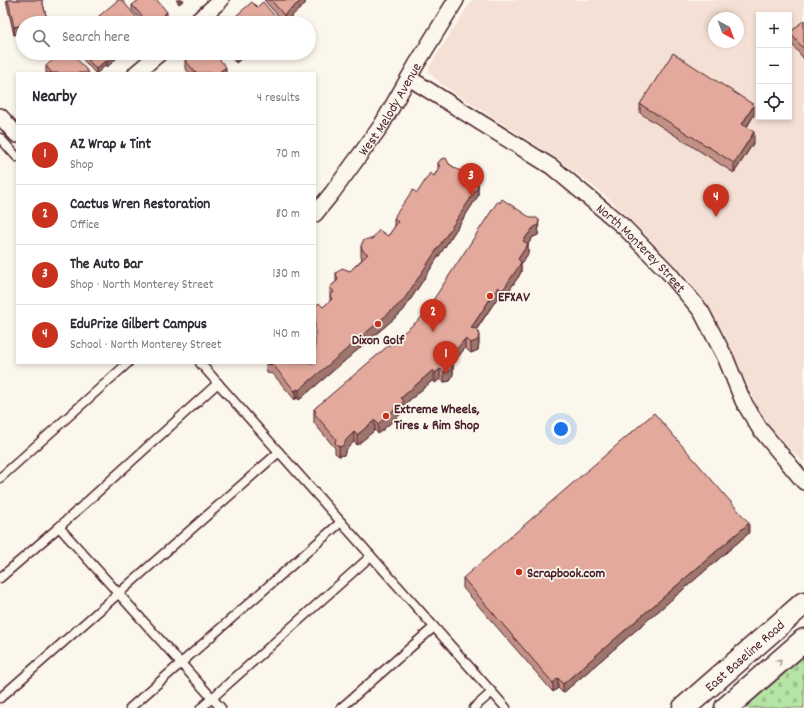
<!DOCTYPE html>
<html lang="en">
<head>
<meta charset="utf-8">
<style>
  body { margin:0; font-family:Dekko,sans-serif; background:#f2f2f3; color:#2b2b33 }
  .controls { position:absolute; right:12px; top:12px; display:grid; overflow:hidden; border-radius:0px; box-shadow:0 2px 6px #0003 }
  .controls button { width:36px; height:36px; display:grid; place-items:center; padding:0; border:0; border-bottom:1px solid #e1e1e2; background:#fff; color:#2b2b33; font:20px sans-serif }
  .compass { position:absolute; left:708px; top:12px; width:36px; height:36px; border-radius:50%; background:#fff; box-shadow:0 2px 6px #0003; rotate:139deg }
  .you { position:absolute; left:561px; top:429px; width:14px; height:14px; margin:-10px; border:3px solid #fff; border-radius:50%; background:#1a73e8; box-shadow:0 0 0 6px #1a73e833 }
  .badge { display:grid; place-items:center; width:26px; height:26px; border-radius:50%; background:#c8321e; color:#fff; font-size:13px; font-weight:700 }
  .pin { position:absolute; translate:-50% -33px; filter:drop-shadow(0 1px 2px #0008) }
  .pin::after { content:''; position:absolute; top:21px; width:14px; height:12px; background:inherit; clip-path:polygon(0 0,100% 0,50% 100%) }
  .list { margin:0; padding:0; list-style:none }
  h2 { display:flex; justify-content:space-between; align-items:center; height:52px; margin:0; padding:0 16px; font-size:17px }
  h2 small { font-size:13px; font-weight:400; color:#7c7c81 }
  .list li { display:grid; grid-template-columns:26px 1fr auto; gap:12px; align-items:center; box-sizing:border-box; height:60px; padding:0 16px; border-top:1px solid #e1e1e2 }
  .list b { display:block; font-size:15px; white-space:nowrap }
  .list p { margin:0; font-size:13px; white-space:nowrap; color:#7c7c81 }
  .list em { font-size:13px; font-style:normal; color:#7c7c81 }
  .icon { flex:none; width:22px; height:22px; fill:none; stroke:currentColor; stroke-width:2; stroke-linecap:round; stroke-linejoin:round }
  .map { position:relative; flex:none; width:804px; height:708px; overflow:hidden }
  .search { position:absolute; background:#fff; box-shadow:0 2px 6px #0003; left:16px; top:16px; width:300px; height:44px; display:flex; align-items:center; gap:10px; box-sizing:border-box; padding:0 14px; border-radius:22px; color:#7c7c81; font-size:15px }
  .panel { position:absolute; background:#fff; box-shadow:0 2px 6px #0003; left:16px; top:72px; width:300px; height:292px; border-radius:0px }
  .map>svg:first-child { display:block }
</style>
</head>
<body>
<div class="map">
<svg width="804" height="708" viewBox="0 0 804 708">
  <defs>
    <pattern id="cemetery-stones" width="16" height="16" patternUnits="userSpaceOnUse"><rect width="16" height="16" fill="#b5e5a5"/><path d="M2 7V4a2 2 0 0 1 4 0v3zM10 15v-3a2 2 0 0 1 4 0v3z" fill="#9dc48e"/></pattern>
  </defs>
  <rect width="100%" height="100%" fill="#fbf7ec"/>
  <filter id="ink" filterUnits="userSpaceOnUse"><feTurbulence type="fractalNoise" baseFrequency=".025" numOctaves="2"/><feDisplacementMap in="SourceGraphic" scale="8" xChannelSelector="R" yChannelSelector="G"/><feConvolveMatrix kernelMatrix="1 2 1 2 8 2 1 2 1" color-interpolation-filters="sRGB"/></filter>
  <g filter="url(#ink)">
    <path fill="#f4e0d4" fill-rule="evenodd" d="M472,0H804V463L775,433L757,407L725,335L706,303L687,278L646,235L608,198L564,163L441,84L429,72V67ZM759,15H789V117H759ZM714,18H738V42H714Z"/>
    <polygon fill="url(#cemetery-stones)" stroke="#808268" points="804,657 804,708 745,708"/>
    <g fill="none" stroke-linecap="round" stroke-linejoin="round">
      <defs>
        <g id="service">
          <polyline points="0,138 17,157"/>
          <polyline points="200,363 506,708"/>
          <polyline points="0,478 128,363"/>
          <polyline points="59,527 218,383"/>
          <polyline points="0,578 59,527 221,708"/>
          <polyline points="0,698 279,452"/>
          <polyline points="130,708 341,522"/>
          <polyline points="201,708 371,556"/>
          <polyline points="341,708 434,627"/>
          <polyline points="474,708 492,692"/>
        </g>
        <g id="minor">
          <polyline points="195,23 221,0"/>
          <polyline points="136,73 160,53"/>
          <path id="s1" d="M409,78L552,167L624,227L668,272L701,311L726,359L743,401L760,429L804,482"/>
          <polyline points="0,116 17,135"/>
          <path id="s2" d="M315,214L332,193L381,126L416,65L456,0"/>
        </g>
        <g id="primary">
          <path id="s3" d="M684,708L804,603"/>
          <polyline points="726,708 804,640"/>
        </g>
      </defs>
      <use href="#service" stroke="#4a1f2b" stroke-width="11"/>
      <use href="#minor" stroke="#4a1f2b" stroke-width="18"/>
      <use href="#primary" stroke="#4a1f2b" stroke-width="25"/>
      <use href="#service" stroke="#fbf7ec" stroke-width="8"/>
      <use href="#minor" stroke="#fbf7ec" stroke-width="15"/>
      <use href="#primary" stroke="#fbf7ec" stroke-width="22"/>
    </g>
    <g fill="#c29186" stroke="#4a1f2b">
      <polygon points="6,0 42,0 48,23 23,23 23,32 14,35"/>
      <polygon points="176,0 184,0 179,4"/>
      <polygon points="264,0 305,0 305,4 284,23"/>
      <polygon points="132,5 167,17 159,23 144,23 132,10"/>
      <polygon points="257,7 278,23 238,23 237,22 237,15"/>
      <polygon points="99,16 141,23 99,23"/>
      <polygon points="804,20 804,59 790,42 790,33"/>
      <polygon points="79,53 115,53 116,59 107,67 105,66 97,73 95,73 79,55"/>
      <polygon points="223,53 248,53 236,63 229,56 227,58"/>
      <polygon points="185,60 226,73 189,73 185,68"/>
      <polygon points="46,66 89,73 46,73"/>
      <polygon points="640,104 754,115 747,127 754,142 734,173 640,113"/>
      <polygon points="438,163 449,164 478,183 478,196 403,311 299,400 297,398 295,400 273,374 267,373 266,367 266,363 315,363 323,307 330,302 330,287 336,282 336,273 350,271 362,259 361,256 361,246 372,239 388,236 394,228 394,219 417,193 434,176 438,169"/>
      <polygon points="539,230 538,235 533,237 528,244 528,254 521,264 521,272 519,276 505,296 502,299 498,297 477,329 479,342 478,350 471,353 465,348 455,361 453,363 453,374 450,381 444,382 440,379 435,383 433,380 404,405 404,411 378,434 375,430 357,445 354,442 346,450 344,455 339,456 335,453 335,448 314,423 314,409"/>
      <polygon points="749,533 563,693 558,688 553,692 463,588 463,578"/>
    </g>
    <g fill="#9e766d" stroke="#4a1f2b">
      <polygon points="179,0 184,0 179,4"/>
      <polygon points="302,0 305,0 305,4 284,23 284,15"/>
      <polygon points="167,12 167,17 159,23 153,23"/>
      <polygon points="146,18 146,23 145,23 145,19"/>
      <polygon points="39,21 39,23 31,23"/>
      <polygon points="23,25 23,32 14,35 14,27"/>
      <polygon points="227,53 229,53 229,56 227,58"/>
      <polygon points="242,53 248,53 236,63 236,58"/>
      <polygon points="116,54 116,59 107,67 107,62"/>
      <polygon points="105,61 105,66 97,73 96,73 96,69"/>
      <polygon points="226,67 226,73 218,73"/>
      <polygon points="754,105 754,115 742,134 742,124"/>
      <polygon points="754,132 754,142 734,173 734,163"/>
      <polygon points="478,183 478,196 403,311 299,400 299,390"/>
      <polygon points="539,220 538,235 533,237 523,251 523,241 533,228"/>
      <polygon points="528,244 528,254 521,264 521,272 519,276 505,296 502,299 502,290 518,259"/>
      <polygon points="498,287 498,297 471,337 471,328"/>
      <polygon points="479,332 479,342 478,350 471,353 471,343"/>
      <polygon points="465,339 465,348 455,361 447,367 447,357"/>
      <polygon points="453,365 453,374 450,381 444,382 444,372"/>
      <polygon points="440,369 440,379 435,383 435,373"/>
      <polygon points="433,370 433,380 404,405 404,411 378,434 378,424 401,398"/>
      <polygon points="297,389 297,398 295,400 295,391"/>
      <polygon points="375,420 375,430 357,445 357,435"/>
      <polygon points="354,432 354,442 346,450 344,455 339,456 339,447"/>
      <polygon points="749,523 749,533 563,693 563,684"/>
      <polygon points="558,678 558,688 553,692 553,683"/>
    </g>
    <g fill="#e2a99c" stroke="#4a1f2b">
      <polygon points="8,0 42,0 48,23 39,23 39,21 31,23 23,23 23,25 14,27"/>
      <polygon points="118,0 122,0 141,23 105,23 99,16"/>
      <polygon points="139,0 157,0 167,12 153,23 151,23 146,18 145,19 132,5"/>
      <polygon points="271,0 302,0 284,15"/>
      <polygon points="252,2 257,7 263,2 278,20 275,23 244,23 237,15"/>
      <polygon points="804,20 804,49 790,33"/>
      <polygon points="60,53 72,53 89,73 52,73 46,66"/>
      <polygon points="82,53 115,53 116,54 107,62 105,61 96,69"/>
      <polygon points="193,53 214,53 226,67 218,73 196,73 185,60"/>
      <polygon points="231,53 242,53 236,58"/>
      <polygon points="673,53 754,105 742,124 754,132 734,163 640,104"/>
      <polygon points="446,158 449,164 478,183 477,186 478,187 403,301 299,390 297,389 295,391 273,365 267,364 267,363 315,363 315,307 319,303 323,307 332,299 330,296 334,292 330,287 338,280 336,273 342,268 350,271 368,254 363,251 361,246 363,241 367,239 372,239 379,230 388,236 398,222 394,219 396,214 410,194 413,190 417,193 430,173 434,176 440,167 438,163 441,159"/>
      <polygon points="502,199 531,218 537,218 539,220 538,225 533,228 523,241 528,244 518,259 521,262 519,266 505,287 502,290 498,287 471,328 476,329 479,332 478,340 471,343 465,339 455,351 447,357 452,360 453,365 450,371 444,372 440,369 435,373 433,370 401,398 404,401 378,424 375,420 357,435 354,432 346,440 344,445 339,447 335,443 336,439 314,413 316,412 314,409 422,317 498,201 500,203"/>
      <polygon points="654,413 749,523 563,684 558,678 553,683 463,578"/>
    </g>
    <defs><path id="oneway-chevron" d="M-2-3.5L2.5 0L-2 3.5" fill="none" stroke-width="1.6" stroke-linecap="round" stroke-linejoin="round"/></defs>
    <use stroke="#ab9695" href="#oneway-chevron" transform="translate(779 662) rotate(-41)"/>
  </g>
  <g fill="#c8321e" stroke="#fbf7ec" stroke-width="1.5">
    <circle cx="490" cy="296" r="4"/>
    <circle cx="378" cy="324" r="4"/>
    <circle cx="386" cy="416" r="4"/>
    <circle cx="519" cy="572" r="4"/>
  </g>
  <g text-anchor="middle" stroke-width="3.5" stroke-linejoin="round" paint-order="stroke">
    <g font-size="14" fill="#4a1f2b" stroke="#fbf7ec">
      <text dy="5" stroke="none"><textPath href="#s2" startOffset="129">West Melody Avenue</textPath></text>
      <text dy="5" stroke="none"><textPath href="#s1" startOffset="289">North Monterey Street</textPath></text>
      <text dy="5" stroke="none"><textPath href="#s3" startOffset="80">East Baseline Road</textPath></text>
    </g>
    <g font-size="14" font-weight="bold" fill="#4a1f2b" stroke="#fbf7ec" text-anchor="start">
      <text x="498" y="301">EFXAV</text>
      <text x="378" y="344" text-anchor="middle">Dixon Golf</text>
      <text x="394" y="413">Extreme Wheels,<tspan x="394" dy="16">Tires &amp; Rim Shop</tspan></text>
      <text x="527" y="577">Scrapbook.com</text>
    </g>
  </g>
</svg>
<div class="controls">
<button>+</button>
<button>−</button>
<button><svg class="icon" aria-label="locate" viewBox="0 0 24 24"><circle cx="12" cy="12" r="6"/><path d="M12 2v4M12 18v4M2 12h4M18 12h4"/></svg></button>
</div>
<svg class="compass" viewBox="-18 -18 36 36"><path d="M0-13l5 13h-10z" fill="#e53935"/><path d="M0 13l5-13h-10z" fill="#7c7c81"/></svg>
<div class="you"></div>
<div class="pin badge" style="left:446px;top:374px">1</div>
<div class="pin badge" style="left:433px;top:332px">2</div>
<div class="pin badge" style="left:471px;top:196px">3</div>
<div class="pin badge" style="left:716px;top:217px">4</div>
<div class="search"><svg class="icon" aria-label="search" viewBox="0 0 24 24"><circle cx="10" cy="10" r="6"/><path d="M15 15l6 6"/></svg>Search here</div>
<section class="panel">
<h2>Nearby<small>4 results</small></h2>
<ul class="list">
<li><span class="badge">1</span><div><b>AZ Wrap &amp; Tint</b><p>Shop</p></div><em>70 m</em></li>
<li><span class="badge">2</span><div><b>Cactus Wren Restoration</b><p>Office</p></div><em>80 m</em></li>
<li><span class="badge">3</span><div><b>The Auto Bar</b><p>Shop · North Monterey Street</p></div><em>130 m</em></li>
<li><span class="badge">4</span><div><b>EduPrize Gilbert Campus</b><p>School · North Monterey Street</p></div><em>140 m</em></li>
</ul>
</section>
</div>
</body>
</html>
